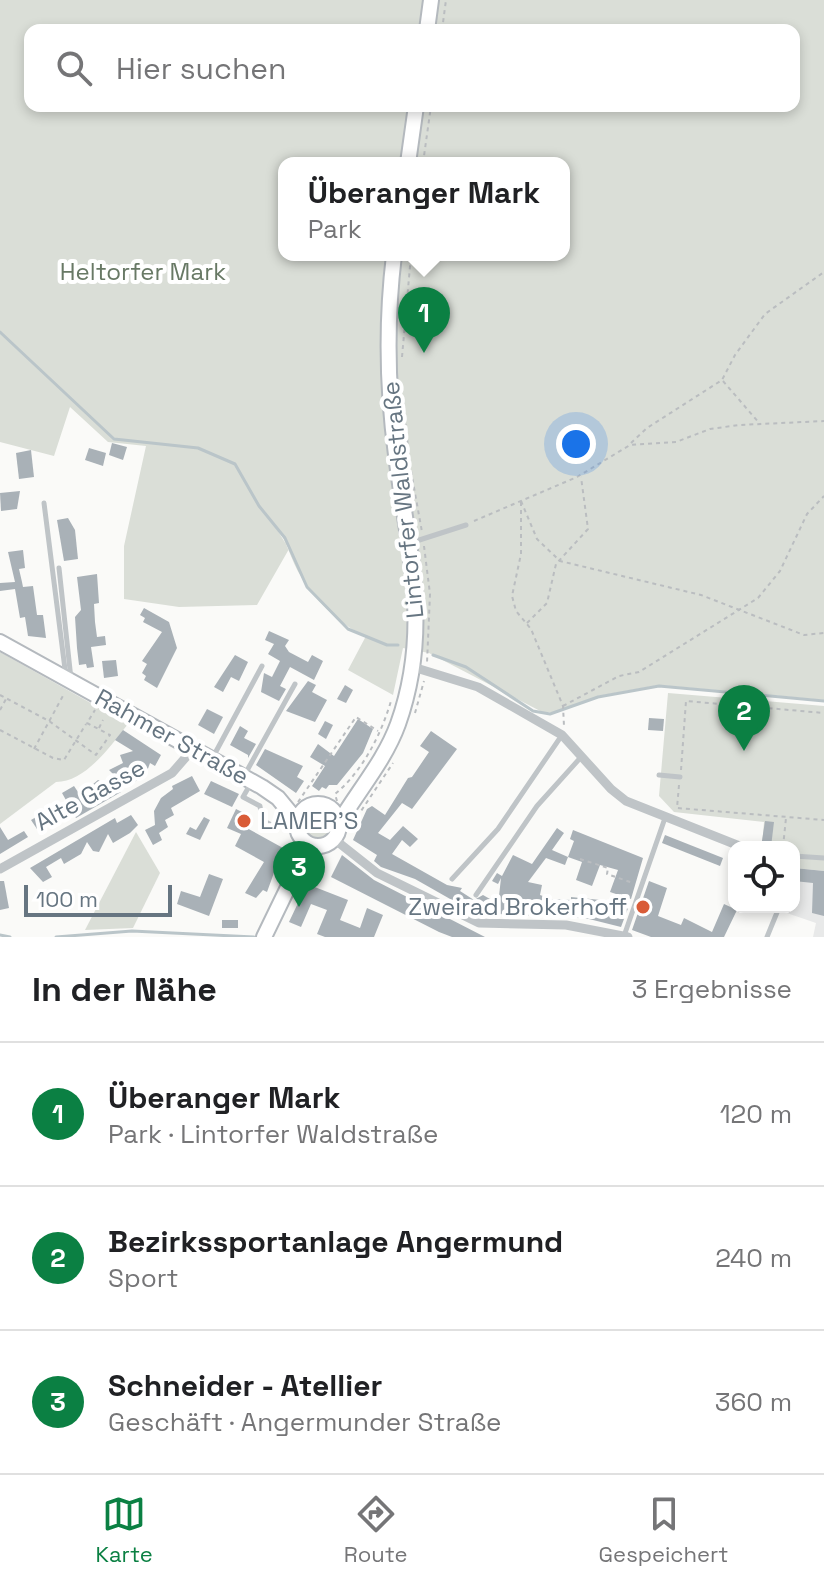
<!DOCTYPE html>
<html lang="de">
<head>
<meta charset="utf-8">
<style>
  body { margin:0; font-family:"Space Grotesk",sans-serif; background:#f6f6f6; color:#202124 }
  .controls { position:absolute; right:24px; bottom:24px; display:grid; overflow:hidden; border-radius:16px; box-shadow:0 4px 12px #0003 }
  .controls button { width:72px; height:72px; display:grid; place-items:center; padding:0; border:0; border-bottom:2px solid #e0e0e0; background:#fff; color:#202124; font:40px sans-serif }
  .scale { position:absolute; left:24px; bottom:20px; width:148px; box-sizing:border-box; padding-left:8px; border:4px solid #667581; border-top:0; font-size:22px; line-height:28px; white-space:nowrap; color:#667581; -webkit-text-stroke:6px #fff; paint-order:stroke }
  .you { position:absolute; left:576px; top:444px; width:28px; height:28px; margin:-20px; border:6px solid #fff; border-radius:50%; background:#1a73e8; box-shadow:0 0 0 12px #1a73e833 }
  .badge { display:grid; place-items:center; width:52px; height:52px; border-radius:50%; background:#0b8043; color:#fff; font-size:26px; font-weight:700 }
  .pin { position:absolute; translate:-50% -66px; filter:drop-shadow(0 2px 4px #0008) }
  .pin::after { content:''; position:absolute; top:42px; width:28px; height:24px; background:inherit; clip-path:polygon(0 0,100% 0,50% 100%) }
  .popup { position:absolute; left:278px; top:157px; width:292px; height:104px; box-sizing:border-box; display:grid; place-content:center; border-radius:16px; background:#fff; filter:drop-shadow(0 2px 6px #0005); font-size:26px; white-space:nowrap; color:#757577 }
  .popup b { font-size:30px; color:#202124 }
  .popup::after { content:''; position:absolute; left:50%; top:100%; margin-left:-16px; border:16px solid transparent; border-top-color:#fff }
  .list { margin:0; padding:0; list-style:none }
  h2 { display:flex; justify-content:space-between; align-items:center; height:104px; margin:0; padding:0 32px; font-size:34px }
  h2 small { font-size:26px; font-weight:400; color:#757577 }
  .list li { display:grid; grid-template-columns:52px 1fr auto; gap:24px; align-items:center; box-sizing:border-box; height:144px; padding:0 32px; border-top:2px solid #e0e0e0 }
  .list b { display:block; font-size:30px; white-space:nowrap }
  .list p { margin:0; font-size:26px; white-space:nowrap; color:#757577 }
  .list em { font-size:26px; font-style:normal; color:#757577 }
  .icon { flex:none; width:44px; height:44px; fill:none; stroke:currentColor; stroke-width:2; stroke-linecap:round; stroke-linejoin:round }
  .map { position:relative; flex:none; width:824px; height:937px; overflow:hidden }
  .search { position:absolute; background:#fff; box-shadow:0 4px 12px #0003; left:24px; right:24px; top:24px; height:88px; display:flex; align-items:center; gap:20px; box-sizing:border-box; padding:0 28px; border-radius:16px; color:#757577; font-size:30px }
  .sheet { height:536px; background:#fff }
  nav { display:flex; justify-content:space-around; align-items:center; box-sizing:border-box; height:112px; border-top:2px solid #e0e0e0; background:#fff; font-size:22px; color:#757577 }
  nav a { display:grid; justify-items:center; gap:4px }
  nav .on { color:#0b8043 }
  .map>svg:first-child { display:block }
</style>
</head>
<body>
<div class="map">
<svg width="824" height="937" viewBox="0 0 824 937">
  <rect width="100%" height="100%" fill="#fafaf8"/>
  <polygon fill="#e8e9e9" points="794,868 824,871 824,937 813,937 816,923 775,909 794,907"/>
  <g fill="#daded7" fill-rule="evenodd">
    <path d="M0,0H824V700L659,685L598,696L561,711L544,713L429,653L403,648L393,695L348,670L366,636C341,626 316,601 302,578C290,560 288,540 273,523L289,549L257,605L179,607L124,599V546L146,446L108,442L70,407L54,456L0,442ZM30,30H794V106H30ZM284,163H564V255H284Z"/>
    <path d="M0,652L128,724C111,745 86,782 56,782L0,824Z"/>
    <polygon points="668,693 824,706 824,871 794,868 794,847 762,847 764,822 674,812 659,796"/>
    <circle cx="318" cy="826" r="14"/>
    <polygon points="136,832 160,873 133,928 85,930"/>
  </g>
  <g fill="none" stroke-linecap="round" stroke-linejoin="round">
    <g stroke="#bac5c9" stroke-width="3">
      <polyline points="0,332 114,439 198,448 235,464 259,506 285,538 307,587 348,629 387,645 398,645"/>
      <polyline points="433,655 466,667 533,711 550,714 598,697 659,686 824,701"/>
      <polyline points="0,935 10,937"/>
      <polyline points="56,937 132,931 254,937"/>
    </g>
  </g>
  <g fill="#a9b1b7">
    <polygon points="112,443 127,447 123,460 109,455"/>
    <polygon points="89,448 106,453 103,466 85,460"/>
    <polygon points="31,450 34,477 19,479 16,453"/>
    <polygon points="20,491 17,509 1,511 0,493"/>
    <polygon points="68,518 75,530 78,559 64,561 57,520"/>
    <polygon points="23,550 25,568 19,569 22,582 23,587 33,586 37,615 43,615 46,638 28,636 25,617 20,618 15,589 0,591 0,583 15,582 8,552"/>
    <polygon points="97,574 99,603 94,604 95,622 97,637 105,636 106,645 91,647 94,667 87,668 86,664 79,665 77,648 75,617 81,610 77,577"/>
    <polygon points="144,608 169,622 177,648 157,688 144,680 146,676 142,673 147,664 142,661 162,632 143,622 145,618 140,615"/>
    <polygon points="269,631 289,640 285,646 289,652 308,662 312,655 323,661 314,680 290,667 280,686 286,689 279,701 261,692 264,673 272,677 280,661 268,654 274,644 265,640"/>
    <polygon points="235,655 248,662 239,681 231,677 223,692 214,687"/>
    <polygon points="116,660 118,676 104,678 102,661"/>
    <polygon points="308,681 316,685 312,692 327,700 315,722 286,711"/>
    <polygon points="345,685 353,690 346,703 337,699"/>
    <polygon points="207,709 223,717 214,734 198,725"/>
    <polygon points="649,718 664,719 663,731 648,730"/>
    <polygon points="358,719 373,729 363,753 337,785 329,785 326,789 322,787 319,791 312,786 325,766 310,757 318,744 334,756"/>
    <polygon points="325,721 333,725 326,739 318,734"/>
    <polygon points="240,726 248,731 244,738 256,744 248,758 248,755 230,745"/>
    <polygon points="123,730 161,755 155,766 150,763 145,777 125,786 109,770 123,763 120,755 133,751 115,740"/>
    <polygon points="431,731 457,749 412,809 402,803 378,833 390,840 403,826 418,839 410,847 402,840 392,854 447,885 462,888 460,891 474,900 483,895 490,899 485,909 477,904 473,912 415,879 381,867 374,861 377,855 353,840 367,809 372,806 385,815 408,778 412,777 429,752 420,746"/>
    <polygon points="265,749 303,766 297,777 304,781 296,793 256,765"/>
    <polygon points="192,776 200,791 171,808 174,815 165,820 168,827 159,833 162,840 153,845 145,830 155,825 154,811 161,798 173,789 172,786"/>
    <polygon points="98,780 121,792 76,818 62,793 74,786 82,798 96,790 92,785"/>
    <polygon points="211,781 239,794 232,807 204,794"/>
    <polygon points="236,809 250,816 245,827 283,848 267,892 263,890 256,898 245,893 264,862 235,846 241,834 227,828"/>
    <polygon points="43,813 48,823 37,829 31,820"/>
    <polygon points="131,815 138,825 130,833 113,843 108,834 99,852 93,851 87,842 81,854 64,864 61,858 46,867 52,877 43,882 30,868 115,818 117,823"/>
    <polygon points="204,817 210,820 200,840 186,834 190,827 196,830"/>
    <polygon points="765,821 774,822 771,847 761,847"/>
    <polygon points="0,827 8,840 24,831 28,837 0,854"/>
    <polygon points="557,828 564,833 552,850 568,857 565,865 546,858 528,882 542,885 540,895 552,899 571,900 571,897 630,903 621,927 585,918 497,914 501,878 498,884 492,881 497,873 502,876 513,855 532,864"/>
    <polygon points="573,830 643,858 631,899 610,892 618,870 600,865 592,886 576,880 582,862 568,857 574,841 570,839"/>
    <polygon points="665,835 723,858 720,866 662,843"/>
    <polygon points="342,855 374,880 485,937 452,937 439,932 331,877"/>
    <polygon points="794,868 824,871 824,916 812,913 813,883 794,881"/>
    <polygon points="209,874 223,879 209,916 177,904 181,891 200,897"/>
    <polygon points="0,881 4,881 9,908 0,910"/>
    <polygon points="649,881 667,888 658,916 681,925 684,918 712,932 724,904 737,910 724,937 651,937 632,930"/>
    <polygon points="307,884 348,900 340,920 360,928 367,908 383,915 374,937 325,937 317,934 327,910 311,904 301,927 289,922"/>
    <rect x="222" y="920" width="16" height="8"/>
  </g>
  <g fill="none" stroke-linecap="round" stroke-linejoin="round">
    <defs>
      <g id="secondary">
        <polyline points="427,30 431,0"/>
        <polyline points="408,163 416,106"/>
        <polyline points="0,642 262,787 278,798 297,821"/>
        <circle cx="318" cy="825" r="21"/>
        <path d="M339,823C358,791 385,760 398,724C432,628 408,551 396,455C387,388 386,321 394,255"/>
        <polyline points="264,937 295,873 318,846"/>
      </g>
    </defs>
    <use href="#secondary" stroke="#b4b9be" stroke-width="18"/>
    <g stroke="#babdc0" stroke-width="2" stroke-dasharray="4 4" stroke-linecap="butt">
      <polyline points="442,30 446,0"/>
      <polyline points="423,163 431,106"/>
      <polyline points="402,357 411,255"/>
      <polyline points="723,381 760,424"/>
      <polyline points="403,400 409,457"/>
      <polyline points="631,443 647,428 722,380 735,355 765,314 824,272"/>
      <polyline points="411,471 422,532"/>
      <polyline points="521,501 537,539 560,561 701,595 804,635 824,633"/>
      <polyline points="521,502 521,554 512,596 516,611 531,629 563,706 564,726"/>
      <polyline points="474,521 577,477 630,445 676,442 710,429 739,425 824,421"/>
      <polyline points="424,546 430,594 427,663"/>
      <polyline points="527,623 547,603 556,564 588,529 581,477"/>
      <polyline points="0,695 49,721 96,755 110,735 87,723 95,710"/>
      <polyline points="563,706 619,676 639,672 758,598 780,571 807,514 824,496"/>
      <polyline points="0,710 6,699"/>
      <polyline points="415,713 424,681"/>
      <polyline points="99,728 103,720"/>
      <polyline points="0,730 53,758 64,760 86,724"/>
      <polyline points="34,749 64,694"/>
      <polyline points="681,770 686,701 824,713"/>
      <polyline points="679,785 677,808 824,820"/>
      <path d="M337,801L335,794C362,772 381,735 391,701"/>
      <polyline points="298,802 356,717 378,731"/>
      <polyline points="357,817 393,763"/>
      <polyline points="783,847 786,818"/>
      <polyline points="580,859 608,868 607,874 633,883"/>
    </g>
    <g stroke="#bfc4c7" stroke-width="5">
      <polyline points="44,503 66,677"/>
      <polyline points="410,543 466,525"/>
      <polyline points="59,568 71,679"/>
      <polyline points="213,757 262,666"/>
      <polyline points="659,775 680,777"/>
      <polyline points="244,776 295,684"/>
      <polyline points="251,783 243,797 260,806 262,820 275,827"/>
      <polyline points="794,856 824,858"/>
      <polyline points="452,879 498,829 562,735"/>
      <polyline points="476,895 537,806 582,756"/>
      <polyline points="624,936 665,818"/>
      <polyline points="767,937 778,910"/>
    </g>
    <g stroke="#bfc4c7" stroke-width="9">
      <polyline points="413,667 478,687 562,735 611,789 626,801 742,847"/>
      <polyline points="334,839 377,873 479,923 566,925 628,937"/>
      <polyline points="0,869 172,773 193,749"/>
    </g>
    <use href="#secondary" stroke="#fff" stroke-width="14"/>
  </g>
  <g fill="#d95c38" stroke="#fff" stroke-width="3">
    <circle cx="244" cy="821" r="8"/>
    <circle cx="643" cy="907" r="8"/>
  </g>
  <g text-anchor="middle" stroke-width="8" stroke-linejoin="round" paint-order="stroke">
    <g font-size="24" fill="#687965" stroke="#fff">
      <text x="143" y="280">Heltorfer Mark</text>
    </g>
    <g font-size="24" fill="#667581" stroke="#fff">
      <text transform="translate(403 500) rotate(-96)" y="8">Lintorfer Waldstraße</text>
      <text transform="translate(172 737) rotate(29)" y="8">Rahmer Straße</text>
      <text transform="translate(90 795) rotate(-29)" y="8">Alte Gasse</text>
    </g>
    <g font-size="24" fill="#667581" stroke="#fff" text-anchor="start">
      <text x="260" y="829">LAMER'S</text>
      <text x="627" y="915" text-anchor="end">Zweirad Brokerhoff</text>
    </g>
  </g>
</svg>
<div class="controls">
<button><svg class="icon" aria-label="locate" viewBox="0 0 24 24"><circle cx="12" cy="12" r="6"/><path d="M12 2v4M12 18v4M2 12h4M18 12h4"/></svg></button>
</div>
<div class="scale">100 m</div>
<div class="you"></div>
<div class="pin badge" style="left:424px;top:353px">1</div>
<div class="popup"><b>Überanger Mark</b>Park</div>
<div class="pin badge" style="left:744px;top:751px">2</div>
<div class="pin badge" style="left:299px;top:907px">3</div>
<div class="search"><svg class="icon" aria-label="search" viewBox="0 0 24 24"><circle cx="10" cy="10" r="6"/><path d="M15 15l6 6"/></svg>Hier suchen</div>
</div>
<section class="sheet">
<h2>In der Nähe<small>3 Ergebnisse</small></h2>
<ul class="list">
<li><span class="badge">1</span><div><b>Überanger Mark</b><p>Park · Lintorfer Waldstraße</p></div><em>120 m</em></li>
<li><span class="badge">2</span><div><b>Bezirkssportanlage Angermund</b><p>Sport</p></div><em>240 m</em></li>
<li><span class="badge">3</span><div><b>Schneider - Atellier</b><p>Geschäft · Angermunder Straße</p></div><em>360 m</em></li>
</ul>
</section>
<nav>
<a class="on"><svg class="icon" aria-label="map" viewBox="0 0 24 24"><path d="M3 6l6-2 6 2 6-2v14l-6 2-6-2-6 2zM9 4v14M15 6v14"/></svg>Karte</a>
<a><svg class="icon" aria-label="directions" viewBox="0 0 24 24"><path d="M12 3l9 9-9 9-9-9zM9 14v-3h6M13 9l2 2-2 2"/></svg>Route</a>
<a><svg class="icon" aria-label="saved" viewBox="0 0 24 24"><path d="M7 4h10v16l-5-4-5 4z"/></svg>Gespeichert</a>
</nav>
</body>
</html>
